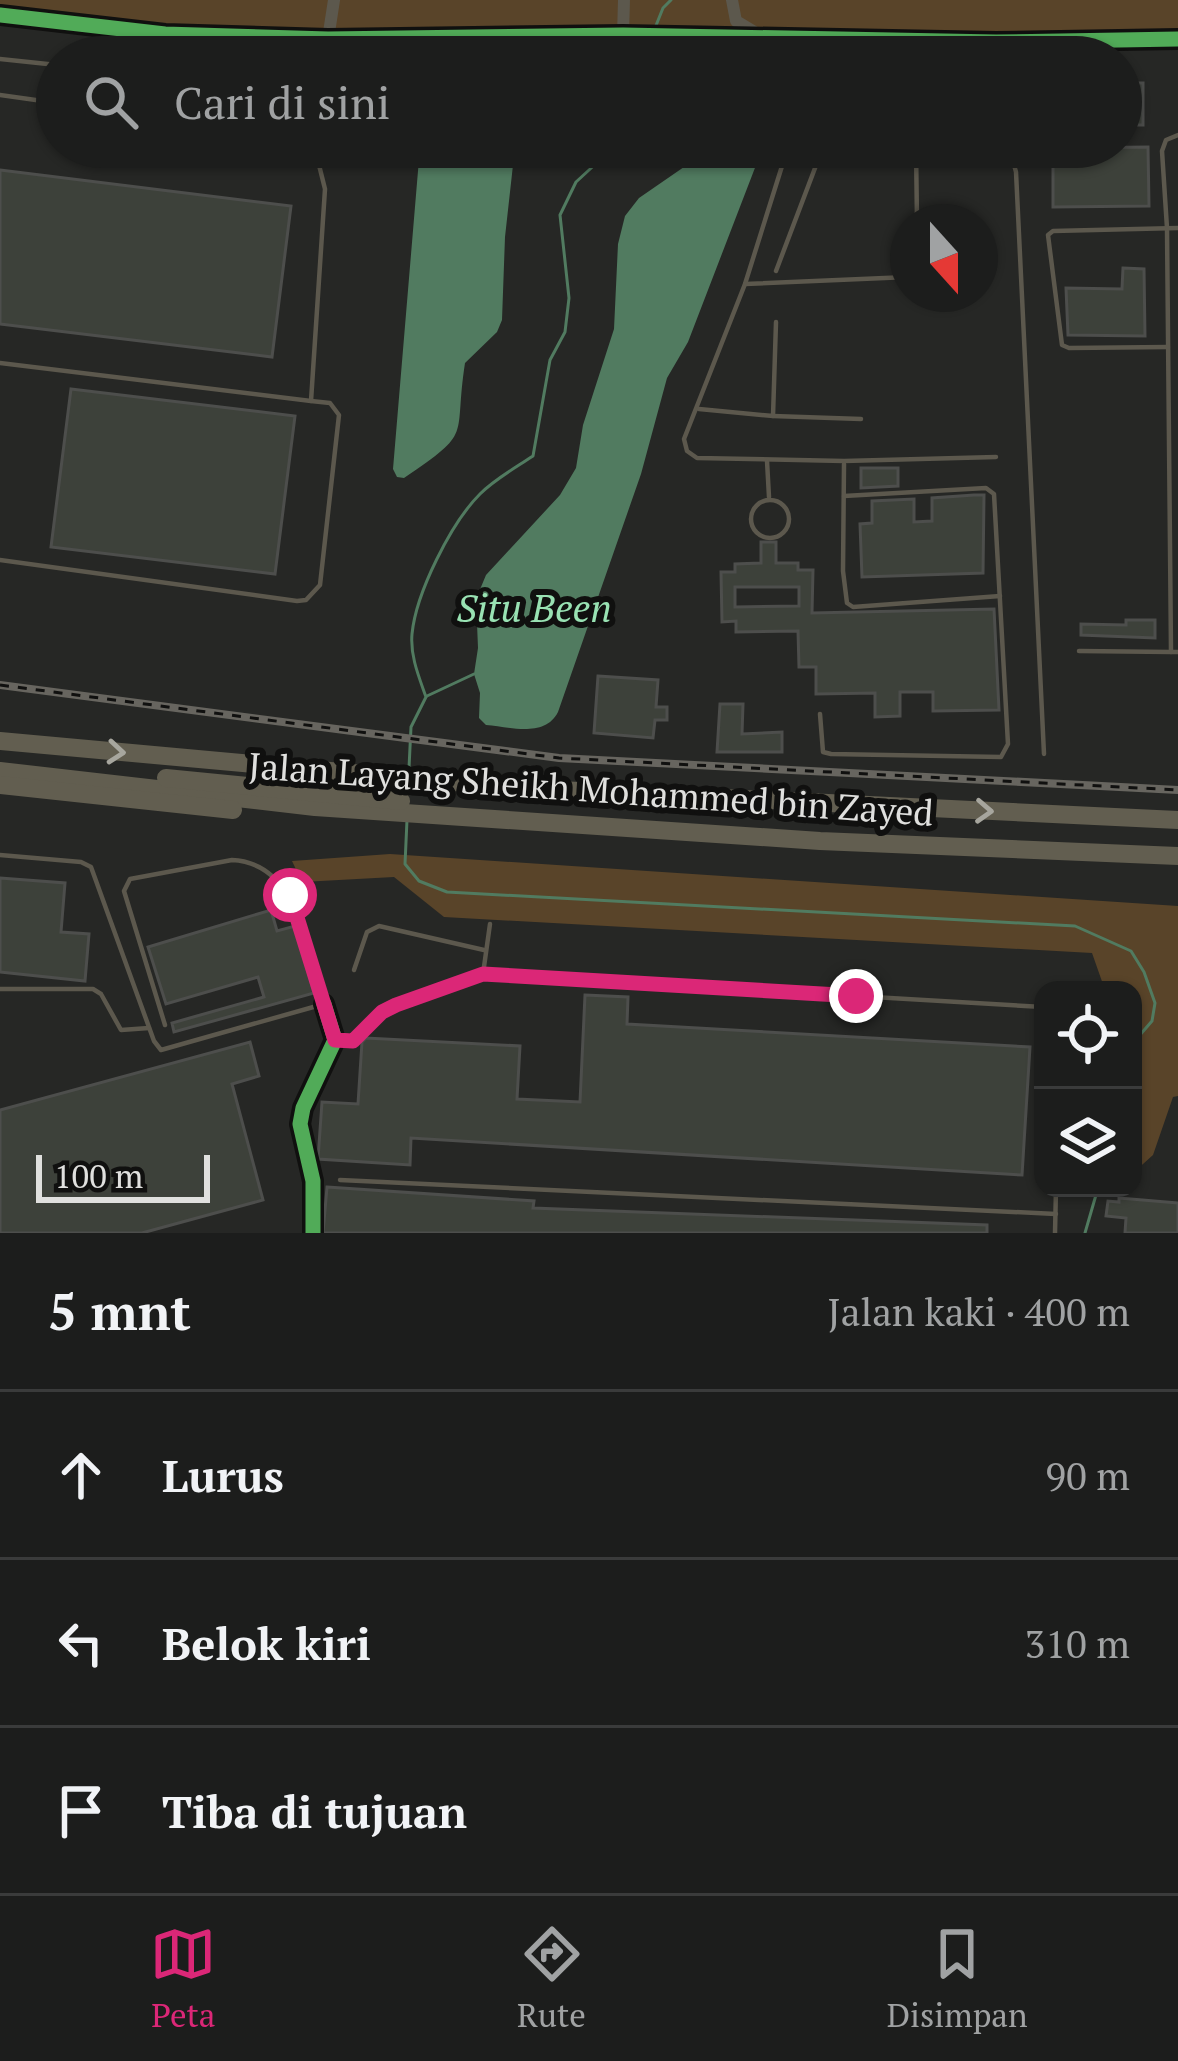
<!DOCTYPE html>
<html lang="id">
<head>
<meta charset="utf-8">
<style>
  body { margin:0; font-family:"PT Serif",serif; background:#292a29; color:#f1f3f6 }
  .controls { position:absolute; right:36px; bottom:36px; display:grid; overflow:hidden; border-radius:24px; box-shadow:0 3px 9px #0004 }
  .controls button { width:108px; height:108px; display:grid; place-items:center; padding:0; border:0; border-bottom:3px solid #3a3b3b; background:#1c1d1c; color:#f1f3f6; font:60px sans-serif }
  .compass { position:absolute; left:890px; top:204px; width:108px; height:108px; border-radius:50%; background:#1c1d1c; box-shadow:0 3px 9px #0004; rotate:159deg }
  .scale { position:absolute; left:36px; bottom:30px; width:174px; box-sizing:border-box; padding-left:12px; border:6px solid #e0e0de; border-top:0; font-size:33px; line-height:42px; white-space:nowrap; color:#e0e0de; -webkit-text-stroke:9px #10100f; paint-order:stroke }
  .stop { position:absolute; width:36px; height:36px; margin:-27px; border:9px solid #db2777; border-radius:50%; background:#fff }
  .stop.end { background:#db2777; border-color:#fff; box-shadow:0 3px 12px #0008 }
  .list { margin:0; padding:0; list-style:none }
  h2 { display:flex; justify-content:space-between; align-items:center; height:156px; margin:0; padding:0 48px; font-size:51px }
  h2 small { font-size:39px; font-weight:400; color:#a0a2a3 }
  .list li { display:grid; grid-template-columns:78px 1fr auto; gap:36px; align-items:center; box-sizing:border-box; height:168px; padding:0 48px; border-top:3px solid #3a3b3b }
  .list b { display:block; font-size:45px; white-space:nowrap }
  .list em { font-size:39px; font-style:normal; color:#a0a2a3 }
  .icon { flex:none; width:66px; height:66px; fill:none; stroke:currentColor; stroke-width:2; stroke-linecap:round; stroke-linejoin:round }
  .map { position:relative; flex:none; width:1178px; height:1233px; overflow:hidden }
  .search { position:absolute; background:#1c1d1c; box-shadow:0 3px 9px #0004; left:36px; right:36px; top:36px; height:132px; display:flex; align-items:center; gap:30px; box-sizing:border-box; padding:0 42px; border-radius:66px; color:#a0a2a3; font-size:45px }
  .sheet { height:660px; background:#1c1d1c }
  nav { display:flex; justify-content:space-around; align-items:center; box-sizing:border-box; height:168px; border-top:3px solid #3a3b3b; background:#1c1d1c; font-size:33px; color:#a0a2a3 }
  nav a { display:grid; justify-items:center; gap:6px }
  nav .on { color:#db2777 }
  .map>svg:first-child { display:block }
</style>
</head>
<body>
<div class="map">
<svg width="1178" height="1233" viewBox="0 0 1178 1233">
  <rect width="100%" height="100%" fill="#262725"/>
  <g fill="#594429">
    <polygon points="0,0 1178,0 1178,36 822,39 165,34 0,15"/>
    <polygon points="390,854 1178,906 1178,1096 1173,1097 1153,1155 1133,1173 1133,990 1105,990 1092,953 444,917 394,877 302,882 292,861"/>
  </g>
  <g fill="#517b60">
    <path d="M420,147H515L505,237L502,320L497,332L465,363C453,440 475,430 404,478L397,477L393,469Z"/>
    <path d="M707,147H763L688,342L667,378L641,474L558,712C545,738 510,727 486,725L479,718L480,693L474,674L478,648L476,599L486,575L560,495L576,468L583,425L614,329L618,244L625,216L639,198L697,158Z"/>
  </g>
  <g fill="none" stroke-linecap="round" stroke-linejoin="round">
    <g stroke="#517b60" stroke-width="3">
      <polyline points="653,33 663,8 671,0"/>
      <polyline points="644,57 649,42"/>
      <polyline points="427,696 474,674"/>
      <path d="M409,768L411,727L426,697C419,677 410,656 412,634C416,593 451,523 480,494C495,479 515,468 533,456L550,360L565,332L569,298L560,215L576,182L614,147"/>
      <polyline points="407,820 405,864 419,881 447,892 1075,926 1131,951 1144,972 1155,1003 1152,1021 1133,1043"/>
      <polyline points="1085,1233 1098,1188"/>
    </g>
  </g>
  <g fill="#3d413a" stroke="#4d4e4c" stroke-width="3" fill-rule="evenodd">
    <rect x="1121" y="83" width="22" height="42"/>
    <polygon points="1148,147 1149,206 1053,207 1053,148"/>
    <polygon points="0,170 291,206 272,357 0,324"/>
    <polygon points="1123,268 1144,269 1145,336 1068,335 1066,288 1122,289"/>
    <polygon points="71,389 295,416 275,574 51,547"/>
    <polygon points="861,468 898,468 898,486 861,488"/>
    <polygon points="974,495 984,495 983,573 862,577 860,524 872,523 872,501 914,499 914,522 932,521 932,498"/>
    <path d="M761,542H776V563H798V570H813L812,613L994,609L999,710L933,711V692H900V716L875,717V693L816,694V667H799L798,631L736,632V621L722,622L721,572H735V564L761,563ZM735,587H799V606L735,607Z"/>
    <polygon points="1126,620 1155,620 1155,638 1081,635 1081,624 1126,625"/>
    <polygon points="598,676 658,680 656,707 667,707 667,720 655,720 653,738 594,733"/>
    <polygon points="720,704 743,704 742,734 782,732 782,752 717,752"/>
    <polygon points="0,878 65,883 61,932 89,934 85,981 0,972"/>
    <polygon points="271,910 277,931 295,926 314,993 174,1032 172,1023 264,997 258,977 166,1004 148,947"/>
    <polygon points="585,995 628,997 627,1024 1030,1047 1022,1175 411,1138 410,1165 318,1159 322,1102 358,1104 362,1042 366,1038 520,1046 517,1099 580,1102"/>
    <polygon points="250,1042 259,1076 232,1084 263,1200 142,1233 0,1233 0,1110"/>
    <polygon points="327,1187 534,1201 533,1208 987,1225 987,1233 323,1233"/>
    <polygon points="1119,1198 1178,1203 1178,1233 1125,1233 1126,1218 1106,1216 1108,1201 1119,1202"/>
  </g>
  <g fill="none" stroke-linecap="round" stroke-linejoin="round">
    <g stroke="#5c584d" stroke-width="4.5">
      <polyline points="311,57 314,39"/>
      <polyline points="351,57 354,44"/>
      <polyline points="817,57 822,39"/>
      <polyline points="0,59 57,65"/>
      <polyline points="0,95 57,103"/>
      <polyline points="1178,135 1166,140 1162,151 1167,228 1171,652 1178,652"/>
      <polyline points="309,147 317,157 325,147"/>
      <polyline points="788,147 745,284 684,439 687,451 697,458 844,461 996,457"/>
      <polyline points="916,147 917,222"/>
      <polyline points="1009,147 1016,172 1044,754"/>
      <polyline points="776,271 823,147"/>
      <polyline points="745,284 908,277"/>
      <polyline points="1168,347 1069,348 1062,345 1048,235 1053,231 1178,228"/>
      <polyline points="0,363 311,401"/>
      <polyline points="699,409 773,416 776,322"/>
      <polyline points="773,416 861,419"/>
      <polyline points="767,461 769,497"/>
      <polyline points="844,464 843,571 847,603 853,607 1000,596"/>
      <circle cx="770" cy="519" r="19"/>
      <polyline points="0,560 297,601 306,600 320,585 339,415 330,403 311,401 325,189 317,157"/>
      <polyline points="1079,651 1171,652"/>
      <polyline points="820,714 823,752 831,754 1001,757 1008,744 994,494 986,488 844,496"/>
      <path d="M0,855L81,862L91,867L154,1041L161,1050L324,1004C308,953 300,863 232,860L130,879L124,891L165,1025"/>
      <polyline points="354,970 367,932 379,926 484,950"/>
      <polyline points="483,974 490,924"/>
      <polyline points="0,989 93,989 101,994 121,1030 149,1028"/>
      <polyline points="335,1040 353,1041 382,1012 396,1005 483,974 1043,1007"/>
      <polyline points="340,1180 1056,1214"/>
      <polyline points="1055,1233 1056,1188"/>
    </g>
    <polyline stroke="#5c584d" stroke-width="9" points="313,1233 313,1181 300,1124 303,1108 335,1040 324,1004"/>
    <g stroke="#5c584d" stroke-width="12">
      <polyline points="732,0 736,21 761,36"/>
      <polyline points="0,15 165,34 328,39 623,35 996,42 1178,39"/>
      <polyline points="623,35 624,0"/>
      <polyline points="328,39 334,0"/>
    </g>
    <g stroke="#625e50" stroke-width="18">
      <polyline points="0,741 518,788 1178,820"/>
      <polyline points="0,771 315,807 820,841 1178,856"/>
      <polyline points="166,778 401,801"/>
      <polyline points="0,785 233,810"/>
    </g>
    <defs>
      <polyline id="rail" points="0,685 559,758 1178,790"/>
    </defs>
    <use href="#rail" stroke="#67655f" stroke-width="8"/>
    <use href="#rail" stroke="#10100f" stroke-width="3" stroke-dasharray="9" stroke-linecap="butt"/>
    <defs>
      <g id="cycleway">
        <polyline points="0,15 165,34 328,39 623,35 996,42 1178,39"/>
        <polyline points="313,1233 313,1181 300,1124 303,1108 335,1040 324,1004"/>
      </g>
    </defs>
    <use href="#cycleway" stroke="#10100f" stroke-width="22"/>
    <use href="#cycleway" stroke="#51ab58" stroke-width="15"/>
  </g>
  <defs><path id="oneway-chevron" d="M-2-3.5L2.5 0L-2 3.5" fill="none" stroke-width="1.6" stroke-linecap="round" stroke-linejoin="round" transform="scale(3)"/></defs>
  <g stroke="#a7a69e">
    <use href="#oneway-chevron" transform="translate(116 752) rotate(5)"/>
    <use href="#oneway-chevron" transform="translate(984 811) rotate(3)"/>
  </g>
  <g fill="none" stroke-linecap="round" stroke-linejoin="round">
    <polyline stroke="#db2777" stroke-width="15" points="290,895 335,1040 353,1041 382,1012 396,1005 483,974 856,996"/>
  </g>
  <g text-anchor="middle" stroke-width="12" stroke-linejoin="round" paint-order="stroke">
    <g font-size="36" fill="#e0e0de" stroke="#10100f">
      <text transform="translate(591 789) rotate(4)" y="13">Jalan Layang Sheikh Mohammed bin Zayed</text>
    </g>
    <g font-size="39" font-style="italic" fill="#99e2b3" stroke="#10100f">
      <text x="534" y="622">Situ Been</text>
    </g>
  </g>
</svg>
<div class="controls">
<button><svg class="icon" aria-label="locate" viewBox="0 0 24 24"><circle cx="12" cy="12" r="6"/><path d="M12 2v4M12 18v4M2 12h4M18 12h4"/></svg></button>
<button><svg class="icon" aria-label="layers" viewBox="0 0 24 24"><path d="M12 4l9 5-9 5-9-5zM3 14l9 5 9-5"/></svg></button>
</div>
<svg class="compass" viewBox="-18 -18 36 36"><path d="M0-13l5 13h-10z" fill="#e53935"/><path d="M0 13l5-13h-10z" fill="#a0a2a3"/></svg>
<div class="scale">100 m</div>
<div class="stop" style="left:290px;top:895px"></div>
<div class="stop end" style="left:856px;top:996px"></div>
<div class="search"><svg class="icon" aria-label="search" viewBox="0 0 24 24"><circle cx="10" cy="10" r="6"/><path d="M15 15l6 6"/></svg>Cari di sini</div>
</div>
<section class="sheet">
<h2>5 mnt<small>Jalan kaki · 400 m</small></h2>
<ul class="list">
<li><svg class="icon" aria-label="ahead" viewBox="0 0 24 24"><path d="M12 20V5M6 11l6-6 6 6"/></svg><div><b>Lurus</b></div><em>90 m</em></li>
<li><svg class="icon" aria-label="left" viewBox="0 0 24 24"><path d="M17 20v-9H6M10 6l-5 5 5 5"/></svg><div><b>Belok kiri</b></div><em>310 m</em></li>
<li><svg class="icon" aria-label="arrive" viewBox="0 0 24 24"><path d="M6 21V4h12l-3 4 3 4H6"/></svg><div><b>Tiba di tujuan</b></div></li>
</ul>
</section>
<nav>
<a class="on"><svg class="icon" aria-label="map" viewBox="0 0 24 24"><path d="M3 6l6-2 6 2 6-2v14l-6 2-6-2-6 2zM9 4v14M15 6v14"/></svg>Peta</a>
<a><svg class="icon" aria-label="directions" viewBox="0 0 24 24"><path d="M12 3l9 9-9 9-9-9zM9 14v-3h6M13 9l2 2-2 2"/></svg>Rute</a>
<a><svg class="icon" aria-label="saved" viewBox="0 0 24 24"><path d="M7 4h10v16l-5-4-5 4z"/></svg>Disimpan</a>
</nav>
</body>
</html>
